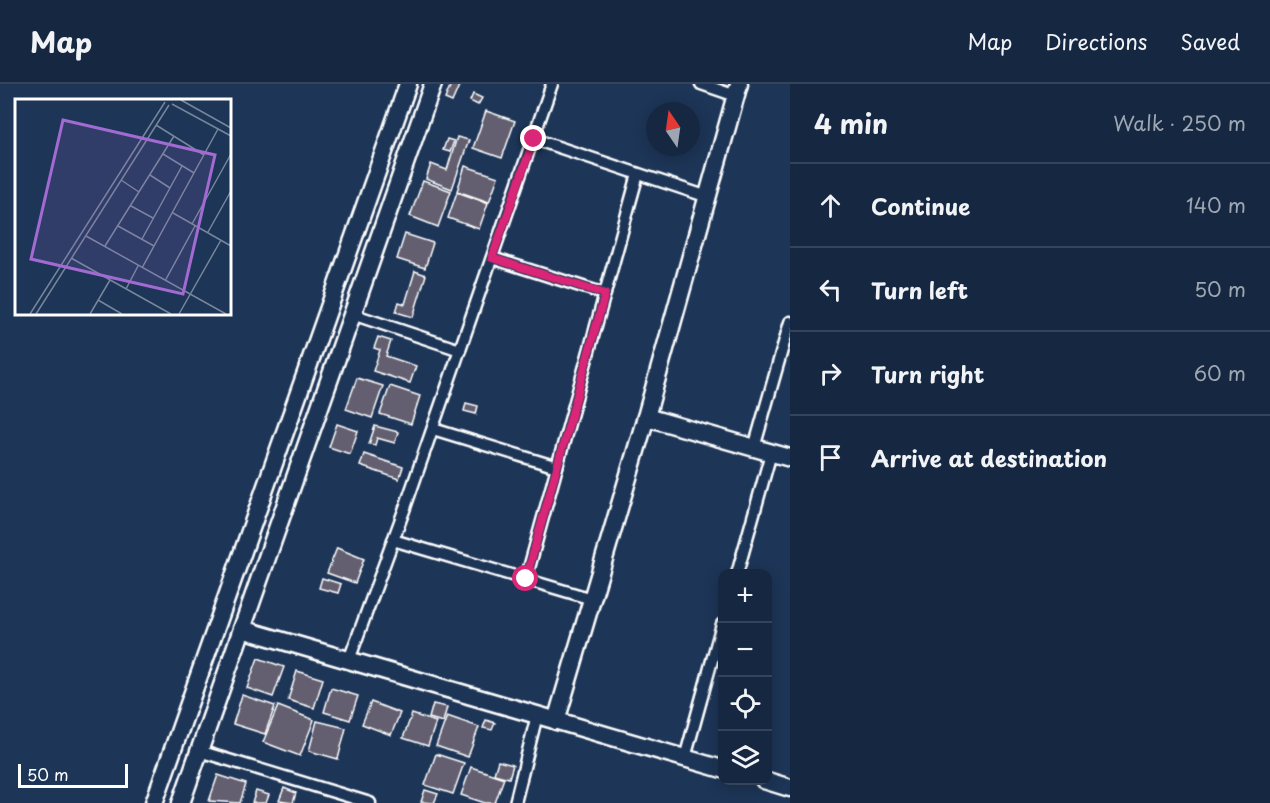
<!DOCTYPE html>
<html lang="en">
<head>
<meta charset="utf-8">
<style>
  body { margin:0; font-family:"Playpen Sans",sans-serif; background:#23344c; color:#f1f3f6 }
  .controls { position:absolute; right:18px; bottom:18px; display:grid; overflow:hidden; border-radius:12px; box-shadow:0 3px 15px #0003 }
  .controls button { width:54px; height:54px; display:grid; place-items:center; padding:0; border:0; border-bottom:2px solid #35445a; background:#162841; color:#f1f3f6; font:30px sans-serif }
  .compass { position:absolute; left:646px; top:18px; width:54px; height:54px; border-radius:50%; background:#162841; box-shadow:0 3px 15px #0003; rotate:347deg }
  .scale { position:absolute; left:18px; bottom:15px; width:110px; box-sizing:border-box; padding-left:6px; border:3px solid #fff; border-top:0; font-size:16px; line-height:21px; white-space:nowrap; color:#fff; -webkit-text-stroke:4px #1d3557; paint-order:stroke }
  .stop { position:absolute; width:18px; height:18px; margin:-14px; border:4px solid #db2777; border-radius:50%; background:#fff }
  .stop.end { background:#db2777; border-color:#fff; box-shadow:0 2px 6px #0008 }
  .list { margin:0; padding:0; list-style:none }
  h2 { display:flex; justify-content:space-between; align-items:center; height:78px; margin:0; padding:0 24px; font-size:26px }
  h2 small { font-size:20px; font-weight:400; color:#9ea6b1 }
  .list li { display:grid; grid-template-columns:39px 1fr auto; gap:18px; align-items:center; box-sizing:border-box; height:84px; padding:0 24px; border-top:2px solid #35445a }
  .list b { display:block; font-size:22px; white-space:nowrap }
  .list em { font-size:20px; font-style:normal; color:#9ea6b1 }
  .icon { flex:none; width:33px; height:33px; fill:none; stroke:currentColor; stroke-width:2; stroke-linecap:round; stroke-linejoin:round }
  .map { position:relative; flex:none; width:790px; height:719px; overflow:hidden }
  header { display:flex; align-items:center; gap:36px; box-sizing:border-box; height:84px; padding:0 30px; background:#162841; border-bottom:2px solid #35445a }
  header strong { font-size:28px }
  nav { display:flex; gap:33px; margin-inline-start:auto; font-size:21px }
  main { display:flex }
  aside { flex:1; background:#162841 }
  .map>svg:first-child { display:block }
</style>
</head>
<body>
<header>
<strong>Map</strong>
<nav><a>Map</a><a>Directions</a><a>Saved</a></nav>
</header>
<main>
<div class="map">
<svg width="790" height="719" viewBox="0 0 790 719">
  <rect width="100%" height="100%" fill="#1d3557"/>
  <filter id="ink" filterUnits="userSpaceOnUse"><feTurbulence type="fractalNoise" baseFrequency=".0167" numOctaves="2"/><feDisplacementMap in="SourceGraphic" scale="12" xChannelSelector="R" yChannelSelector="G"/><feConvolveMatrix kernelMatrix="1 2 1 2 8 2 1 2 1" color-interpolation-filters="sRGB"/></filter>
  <g filter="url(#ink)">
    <g fill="#635f70" stroke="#fff" stroke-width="1.5">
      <polygon points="451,0 459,2 452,18 445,15"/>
      <polygon points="473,10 482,14 478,21 470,17"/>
      <polygon points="486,27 515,37 502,74 473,64"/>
      <polygon points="457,53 469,56 452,105 426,95 431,80 447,86"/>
      <polygon points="447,55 454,57 450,68 443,66"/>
      <polygon points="465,82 498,93 489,118 457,107"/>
      <polygon points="423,97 451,107 438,143 410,132"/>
      <polygon points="457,108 488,119 479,145 448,134"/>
      <polygon points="405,150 433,159 425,184 397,175"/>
      <polygon points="415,187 426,191 413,233 396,228 399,218 405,220"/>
      <polygon points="378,253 391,257 386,272 416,282 410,299 373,287 380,266 374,264"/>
      <polygon points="357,294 383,302 372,334 346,325"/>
      <polygon points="390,302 420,312 411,340 380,330"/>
      <polygon points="466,319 478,322 476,330 464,327"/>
      <polygon points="337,340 358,347 350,370 329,363"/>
      <polygon points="375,342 398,348 395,359 377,354 375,361 369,360"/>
      <polygon points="364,370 403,383 399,395 360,382"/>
      <polygon points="337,464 364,475 355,499 327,489"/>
      <polygon points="322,494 341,500 338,509 319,504"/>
      <polygon points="258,574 284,583 273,613 247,604"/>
      <polygon points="297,587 323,595 314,624 288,616"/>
      <polygon points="331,604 358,612 350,636 324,628"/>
      <polygon points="242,611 275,622 265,650 233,640"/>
      <polygon points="371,618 400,629 391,651 362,640"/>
      <polygon points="433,620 447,623 443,638 429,634"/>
      <polygon points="278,622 314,636 300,672 263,658"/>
      <polygon points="412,630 436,638 428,662 403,654"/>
      <polygon points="447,632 479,643 468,673 436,662"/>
      <polygon points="486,636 495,639 492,646 483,644"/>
      <polygon points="317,637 346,644 338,675 309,667"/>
      <polygon points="436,670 464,679 453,710 425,701"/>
      <polygon points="498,677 513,681 509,694 494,690"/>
      <polygon points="471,683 504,694 495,719 485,719 461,711"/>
      <polygon points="218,691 246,700 240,719 209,717"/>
      <polygon points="284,704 296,709 293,719 279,717"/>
      <polygon points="425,706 438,710 434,719 421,718"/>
      <polygon points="256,707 269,711 266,719 252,719"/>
    </g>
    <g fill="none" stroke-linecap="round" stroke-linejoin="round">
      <defs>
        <g id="street">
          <polyline points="701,0 736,12"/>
          <polyline points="534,55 708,113"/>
          <polyline points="492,174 605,210"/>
          <polyline points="352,230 460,266"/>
          <polyline points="433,345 557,383"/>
          <polyline points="754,364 790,238"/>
          <polyline points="393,456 592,515"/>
          <polyline points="737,490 771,369"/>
          <polyline points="526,495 638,90"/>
          <polyline points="349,576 406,421 552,0"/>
          <polyline points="199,667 370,719"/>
          <polyline points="685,674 722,540"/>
          <polyline points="515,719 537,631"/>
        </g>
        <g id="secondary">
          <polyline points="646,333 790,374"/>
          <polyline points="242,545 722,685"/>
          <polyline points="556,637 646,333 739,0"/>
          <polyline points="764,696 790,704"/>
          <polyline points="154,719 408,0"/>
          <polyline points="181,719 433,0"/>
        </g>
      </defs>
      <use href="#street" stroke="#fff" stroke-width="15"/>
      <use href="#secondary" stroke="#fff" stroke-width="21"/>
      <use href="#street" stroke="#1d3557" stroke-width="10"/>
      <use href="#secondary" stroke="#1d3557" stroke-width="16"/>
    </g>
  </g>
  <g fill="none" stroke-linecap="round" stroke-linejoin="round" filter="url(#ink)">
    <polyline stroke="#db2777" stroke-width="8" points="526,495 605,210 492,174 534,55"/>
  </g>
  <g transform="translate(15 15)">
    <rect width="216" height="216" fill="#1d3557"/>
    <path fill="none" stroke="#77869a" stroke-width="1.5" d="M166,1L216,29M157,5L216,37M141,26L189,56M148,55L179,74M135,76L155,89M106,81L124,93M116,107L138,119M158,114L216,147M177,125L216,55M103,127L139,147M193,133L216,92M71,137L211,215M127,140L167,67M90,147L159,37M56,159L156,215M127,169L203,30M150,182L180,127M111,190L123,167M83,201L107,215M15,215L150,3M21,215L154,6M75,215L95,181M164,215L206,141"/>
    <path fill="#a36bd2" fill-opacity="0.15" stroke="#a36bd2" stroke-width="3" d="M48,21L200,56L168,195L16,160Z"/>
    <rect width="216" height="216" fill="none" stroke="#fff" stroke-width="3"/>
  </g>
</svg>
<div class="controls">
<button>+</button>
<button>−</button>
<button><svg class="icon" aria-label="locate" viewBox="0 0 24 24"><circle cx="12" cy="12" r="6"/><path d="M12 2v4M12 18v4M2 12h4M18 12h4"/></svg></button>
<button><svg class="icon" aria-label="layers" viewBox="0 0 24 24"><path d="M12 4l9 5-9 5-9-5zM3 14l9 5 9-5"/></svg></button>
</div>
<svg class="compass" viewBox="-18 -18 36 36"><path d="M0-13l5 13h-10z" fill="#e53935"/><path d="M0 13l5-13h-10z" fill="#9ea6b1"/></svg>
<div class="scale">50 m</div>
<div class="stop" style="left:526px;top:495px"></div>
<div class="stop end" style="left:534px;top:55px"></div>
</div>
<aside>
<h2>4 min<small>Walk · 250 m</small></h2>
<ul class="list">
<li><svg class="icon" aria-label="ahead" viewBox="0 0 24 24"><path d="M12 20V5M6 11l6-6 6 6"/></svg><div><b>Continue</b></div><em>140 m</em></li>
<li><svg class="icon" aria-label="left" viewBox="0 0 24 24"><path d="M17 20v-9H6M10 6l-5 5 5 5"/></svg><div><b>Turn left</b></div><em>50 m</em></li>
<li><svg class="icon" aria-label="right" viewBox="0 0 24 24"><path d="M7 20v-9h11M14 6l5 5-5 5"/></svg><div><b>Turn right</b></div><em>60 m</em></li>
<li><svg class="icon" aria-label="arrive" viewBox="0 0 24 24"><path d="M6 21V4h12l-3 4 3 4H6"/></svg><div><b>Arrive at destination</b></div></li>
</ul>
</aside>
</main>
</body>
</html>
